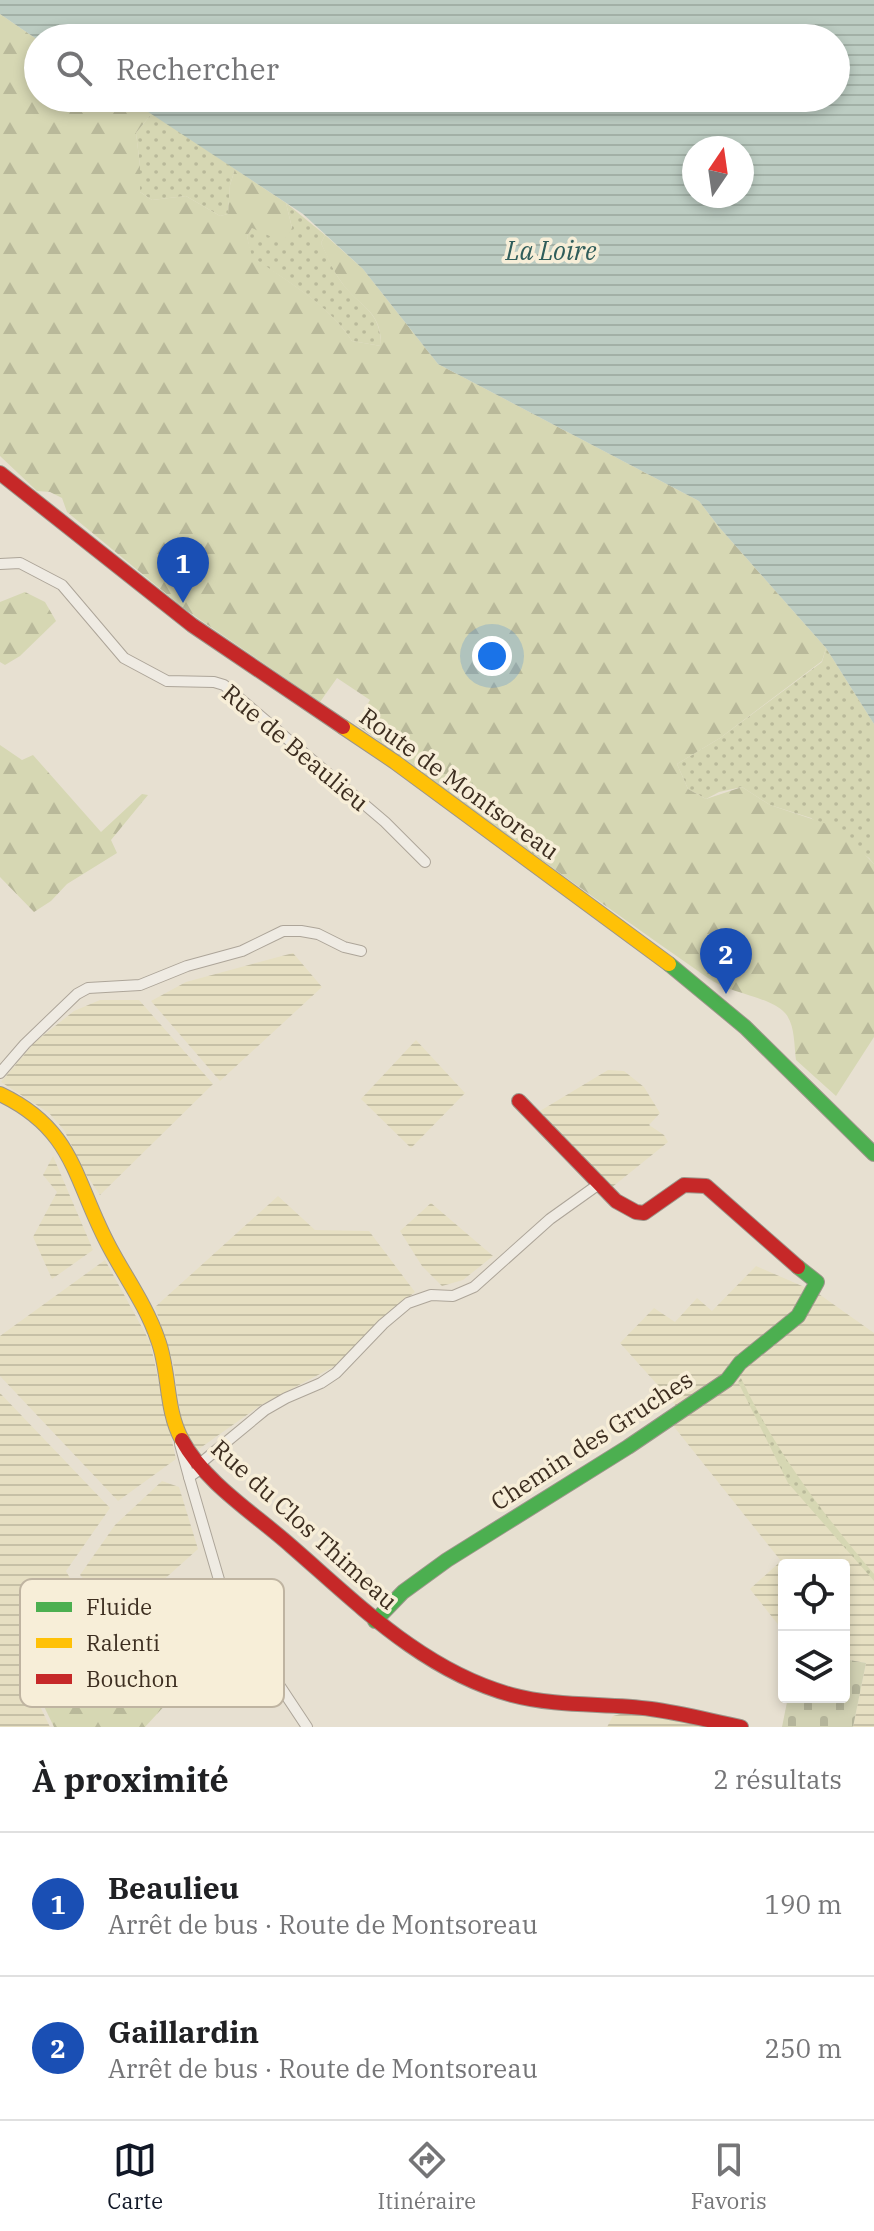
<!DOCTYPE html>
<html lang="fr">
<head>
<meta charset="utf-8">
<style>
  body { margin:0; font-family:"IBM Plex Serif",serif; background:#f2f2f2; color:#202124 }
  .controls { position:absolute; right:24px; bottom:24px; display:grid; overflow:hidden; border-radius:8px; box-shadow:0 4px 12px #0003 }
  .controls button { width:72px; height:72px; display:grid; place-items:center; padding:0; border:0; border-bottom:2px solid #e0e0e0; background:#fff; color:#202124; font:40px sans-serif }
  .compass { position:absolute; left:682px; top:136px; width:72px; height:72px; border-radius:50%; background:#fff; box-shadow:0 4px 12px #0003; rotate:13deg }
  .you { position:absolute; left:492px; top:656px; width:28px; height:28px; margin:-20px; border:6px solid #fff; border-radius:50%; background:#1a73e8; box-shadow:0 0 0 12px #1a73e833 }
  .badge { display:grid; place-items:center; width:52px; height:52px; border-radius:50%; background:#111827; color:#fff; font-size:26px; font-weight:700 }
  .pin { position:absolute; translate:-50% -66px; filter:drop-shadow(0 2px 4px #0008) }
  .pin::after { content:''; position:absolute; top:42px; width:28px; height:24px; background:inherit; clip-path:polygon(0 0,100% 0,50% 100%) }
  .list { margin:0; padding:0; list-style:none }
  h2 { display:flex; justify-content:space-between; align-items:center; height:104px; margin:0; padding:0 32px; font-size:34px }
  h2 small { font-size:26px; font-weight:400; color:#757577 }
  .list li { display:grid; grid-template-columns:52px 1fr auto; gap:24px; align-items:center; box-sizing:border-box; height:144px; padding:0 32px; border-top:2px solid #e0e0e0 }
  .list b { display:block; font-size:30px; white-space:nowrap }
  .list p { margin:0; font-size:26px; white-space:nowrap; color:#757577 }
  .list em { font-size:26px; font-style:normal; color:#757577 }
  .icon { flex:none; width:44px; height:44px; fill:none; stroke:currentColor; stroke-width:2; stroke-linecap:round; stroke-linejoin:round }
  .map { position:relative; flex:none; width:874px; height:1727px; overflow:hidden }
  .search { position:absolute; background:#fff; box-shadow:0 4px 12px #0003; left:24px; right:24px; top:24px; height:88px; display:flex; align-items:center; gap:20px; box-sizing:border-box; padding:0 28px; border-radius:44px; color:#757577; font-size:30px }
  .sheet { height:392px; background:#fff }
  nav { display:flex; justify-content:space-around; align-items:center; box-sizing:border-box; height:112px; border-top:2px solid #e0e0e0; background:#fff; font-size:22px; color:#757577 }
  nav a { display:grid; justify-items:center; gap:4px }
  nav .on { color:#111827 }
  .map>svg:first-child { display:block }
</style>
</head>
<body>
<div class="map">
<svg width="874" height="1727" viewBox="0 0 874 1727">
  <defs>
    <pattern id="farmland-rules" width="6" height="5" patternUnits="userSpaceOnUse" patternTransform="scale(2)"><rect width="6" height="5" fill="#e6dfc2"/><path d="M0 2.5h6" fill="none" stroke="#c6c0a6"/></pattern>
    <pattern id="grass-dots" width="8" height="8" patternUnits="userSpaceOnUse" patternTransform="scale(2)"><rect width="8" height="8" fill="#d6d7b3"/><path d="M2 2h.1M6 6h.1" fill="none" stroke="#b9b99a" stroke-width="1.8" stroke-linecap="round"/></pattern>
    <pattern id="forest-firs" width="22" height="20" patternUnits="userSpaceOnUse" patternTransform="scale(2)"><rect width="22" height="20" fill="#d6d7b3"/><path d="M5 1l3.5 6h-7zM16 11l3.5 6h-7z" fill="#b9b99a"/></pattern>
    <pattern id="cemetery-stones" width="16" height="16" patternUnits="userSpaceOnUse" patternTransform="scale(2)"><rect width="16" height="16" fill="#d1d1b3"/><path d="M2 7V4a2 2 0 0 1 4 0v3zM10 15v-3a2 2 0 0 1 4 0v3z" fill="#b4b49a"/></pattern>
    <pattern id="water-rules" width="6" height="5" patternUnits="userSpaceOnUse" patternTransform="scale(2)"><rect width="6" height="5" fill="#bcccc2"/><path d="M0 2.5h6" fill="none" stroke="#a2b0a6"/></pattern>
  </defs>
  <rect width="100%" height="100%" fill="#e7e0d1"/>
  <g fill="url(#farmland-rules)">
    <polygon points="293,953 322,987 220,1081 151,1001 186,982"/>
    <polygon points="100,1000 139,1000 213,1084 100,1195 87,1176 64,1130 49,1113 1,1082 35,1042 74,1011"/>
    <polygon points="416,1040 465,1093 411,1148 361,1099"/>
    <polygon points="608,1070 624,1071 644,1087 660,1113 649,1125 664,1135 668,1142 611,1188 540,1111"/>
    <polygon points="53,1156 93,1250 52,1279 33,1237 57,1192 43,1175"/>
    <polygon points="278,1196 315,1230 369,1231 415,1292 392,1310 339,1364 261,1405 196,1451 181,1421 173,1363 155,1307"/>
    <polygon points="431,1203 493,1256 463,1280 442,1286 422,1266 400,1231"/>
    <polygon points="105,1260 150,1342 176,1459 118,1501 0,1376 0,1336"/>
    <polygon points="756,1266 816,1292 874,1333 874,1727 853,1727 866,1663 844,1659 844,1565 784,1565 784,1632 750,1589 781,1561 671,1423 681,1411 620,1343 654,1308 675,1322 697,1298 712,1311"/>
    <polygon points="0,1393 110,1508 66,1571 71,1580 113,1623 112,1628 35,1696 50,1727 0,1727"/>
    <polygon points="162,1481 179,1487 198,1549 120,1619 80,1575 115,1525"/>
    <polygon points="631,1711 751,1727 607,1727 613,1716"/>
  </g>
  <g fill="url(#grass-dots)">
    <polygon points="152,113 235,169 230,185 228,214 220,216 186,196 152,200 140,192 140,166 136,133"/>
    <path d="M286,203L325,235L321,243C328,256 333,271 342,283C360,307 381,310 381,346L352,341C328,304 287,281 251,257L247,236L252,228H292Z"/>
    <polygon points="826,648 874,724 874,864 869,858 811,818 770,805 742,787 719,792 706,799 688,789 677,764 720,738 822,662"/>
    <path d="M741,1378C776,1452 821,1511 874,1574V1581L788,1483L738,1382Z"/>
  </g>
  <g fill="url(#forest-firs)">
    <path d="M0,14L38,40V98H127L152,113L136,133L140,166V192L152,200L186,196L220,216L228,214L230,185L235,169L286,203L292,228L283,242L252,228L247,236L252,257C287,281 328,304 352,341L381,346C382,310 359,307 342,283C333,271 327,256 321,243L325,235L363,269L438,364L699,501L719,527L826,648L822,661L720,738L677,764L688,789L706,799L742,787L770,805L839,828L874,864V1037L836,1096L796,1060C794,1045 795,1024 785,1013C769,996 730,994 708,978C589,895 472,810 356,724L370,700L337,678L320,702L186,610L67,512L62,498L50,492L37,491L0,456Z"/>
    <polygon points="25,592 45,602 56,621 20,656 5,665 0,662 0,602"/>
    <polygon points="0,745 22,760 33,755 101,832 142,794 148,795 111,840 117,853 67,884 51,901 34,912 0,877"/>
    <polygon points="113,1631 168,1702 145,1727 54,1727 39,1696"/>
  </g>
  <polygon fill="url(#cemetery-stones)" points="844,1659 866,1663 853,1727 782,1727 788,1697 844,1697"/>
  <path fill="url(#water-rules)" fill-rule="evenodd" d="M0,0H874V724L826,648L719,527L699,501L438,364L363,269L303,214L127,98H836V38L38,40L0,14ZM694,148H742V196H694Z"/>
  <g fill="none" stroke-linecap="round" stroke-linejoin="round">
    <defs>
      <g id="street">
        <polyline points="0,564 20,563 62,585 124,658 167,681 214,682 224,685 385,822 425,862"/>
        <polyline points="0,1073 25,1044 77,994 88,988 140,985 187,966 242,951 283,931 301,931 318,934 344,947 361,951"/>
        <polyline points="180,1444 189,1477"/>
        <polyline points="307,1727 244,1632 222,1590 189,1477 199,1470 202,1462 265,1410 286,1398 321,1383 336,1373 383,1324 408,1303 431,1295 453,1296 474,1287 550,1219 599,1184"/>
      </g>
      <g id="fast">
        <polyline points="669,964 745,1027 874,1154"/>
        <polyline points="375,1621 403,1592 447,1560 628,1447 727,1380 740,1363 798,1316 817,1282 798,1267"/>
      </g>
      <g id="slow">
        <polyline points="343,727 395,762 669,964"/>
        <path d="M0,1094C76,1130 74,1182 110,1248C126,1278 147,1307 158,1340C170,1372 165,1409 182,1440"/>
      </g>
      <g id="jam">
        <polyline points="0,473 192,625 343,727"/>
        <polyline points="519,1101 616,1201 636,1212 644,1213 684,1185 706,1186 798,1267"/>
        <path d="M182,1440C206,1484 254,1513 291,1546C358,1604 423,1671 512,1695C557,1707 605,1703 651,1709C681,1713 711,1721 741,1727"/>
      </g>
    </defs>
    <use href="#street" stroke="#ada599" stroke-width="12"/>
    <use href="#fast" stroke="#9c958a" stroke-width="16"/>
    <use href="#slow" stroke="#9c958a" stroke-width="16"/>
    <use href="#jam" stroke="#9c958a" stroke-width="16"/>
    <use href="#street" stroke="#efebe3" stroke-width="10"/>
    <use href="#fast" stroke="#4caf50" stroke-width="14"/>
    <use href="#slow" stroke="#ffc107" stroke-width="14"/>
    <use href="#jam" stroke="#c62828" stroke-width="14"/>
  </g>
  <g text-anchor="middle" stroke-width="7" stroke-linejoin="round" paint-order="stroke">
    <g font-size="24" fill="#3d2e20" stroke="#f7eed8">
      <text transform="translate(295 748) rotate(40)" y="8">Rue de Beaulieu</text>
      <text transform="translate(459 784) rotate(36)" y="8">Route de Montsoreau</text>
      <text transform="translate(592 1441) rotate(-33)" y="8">Chemin des Gruches</text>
      <text transform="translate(304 1525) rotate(42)" y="8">Rue du Clos Thimeau</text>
    </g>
    <g font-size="26" font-style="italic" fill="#2f5d5a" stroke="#f7eed8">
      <text x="551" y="260">La Loire</text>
    </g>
  </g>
  <rect x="20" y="1579" width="264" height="128" rx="12" fill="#f7eed8" stroke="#bfb4a1" stroke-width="2"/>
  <rect x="36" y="1602" width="36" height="10" fill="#4caf50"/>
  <rect x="36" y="1638" width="36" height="10" fill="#ffc107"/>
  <rect x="36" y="1674" width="36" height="10" fill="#c62828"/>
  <g font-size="22" fill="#3d2e20">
    <text x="86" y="1615">Fluide</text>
    <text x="86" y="1651">Ralenti</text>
    <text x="86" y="1687">Bouchon</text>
  </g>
</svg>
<div class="controls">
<button><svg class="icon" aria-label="locate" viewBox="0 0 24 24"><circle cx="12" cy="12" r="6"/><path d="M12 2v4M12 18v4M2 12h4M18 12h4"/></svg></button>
<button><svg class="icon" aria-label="layers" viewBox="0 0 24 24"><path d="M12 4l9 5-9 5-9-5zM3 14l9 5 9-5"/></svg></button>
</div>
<svg class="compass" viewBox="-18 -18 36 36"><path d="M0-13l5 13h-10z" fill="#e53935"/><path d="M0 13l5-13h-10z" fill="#757577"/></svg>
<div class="you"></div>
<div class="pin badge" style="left:183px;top:603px;background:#1a4fb4">1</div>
<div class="pin badge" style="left:726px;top:994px;background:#1a4fb4">2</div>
<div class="search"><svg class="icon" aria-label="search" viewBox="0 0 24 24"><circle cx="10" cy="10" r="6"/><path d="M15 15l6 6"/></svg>Rechercher</div>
</div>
<section class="sheet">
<h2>À proximité<small>2 résultats</small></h2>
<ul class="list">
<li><span class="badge" style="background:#1a4fb4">1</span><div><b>Beaulieu</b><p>Arrêt de bus · Route de Montsoreau</p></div><em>190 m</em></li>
<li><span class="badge" style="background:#1a4fb4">2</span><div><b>Gaillardin</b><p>Arrêt de bus · Route de Montsoreau</p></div><em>250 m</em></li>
</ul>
</section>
<nav>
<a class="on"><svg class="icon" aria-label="map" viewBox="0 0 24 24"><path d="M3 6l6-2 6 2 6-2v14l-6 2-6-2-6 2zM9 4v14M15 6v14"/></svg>Carte</a>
<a><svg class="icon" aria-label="directions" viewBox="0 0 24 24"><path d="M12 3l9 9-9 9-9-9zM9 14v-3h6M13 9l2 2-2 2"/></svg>Itinéraire</a>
<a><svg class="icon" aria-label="saved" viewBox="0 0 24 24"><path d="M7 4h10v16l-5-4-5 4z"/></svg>Favoris</a>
</nav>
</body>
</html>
